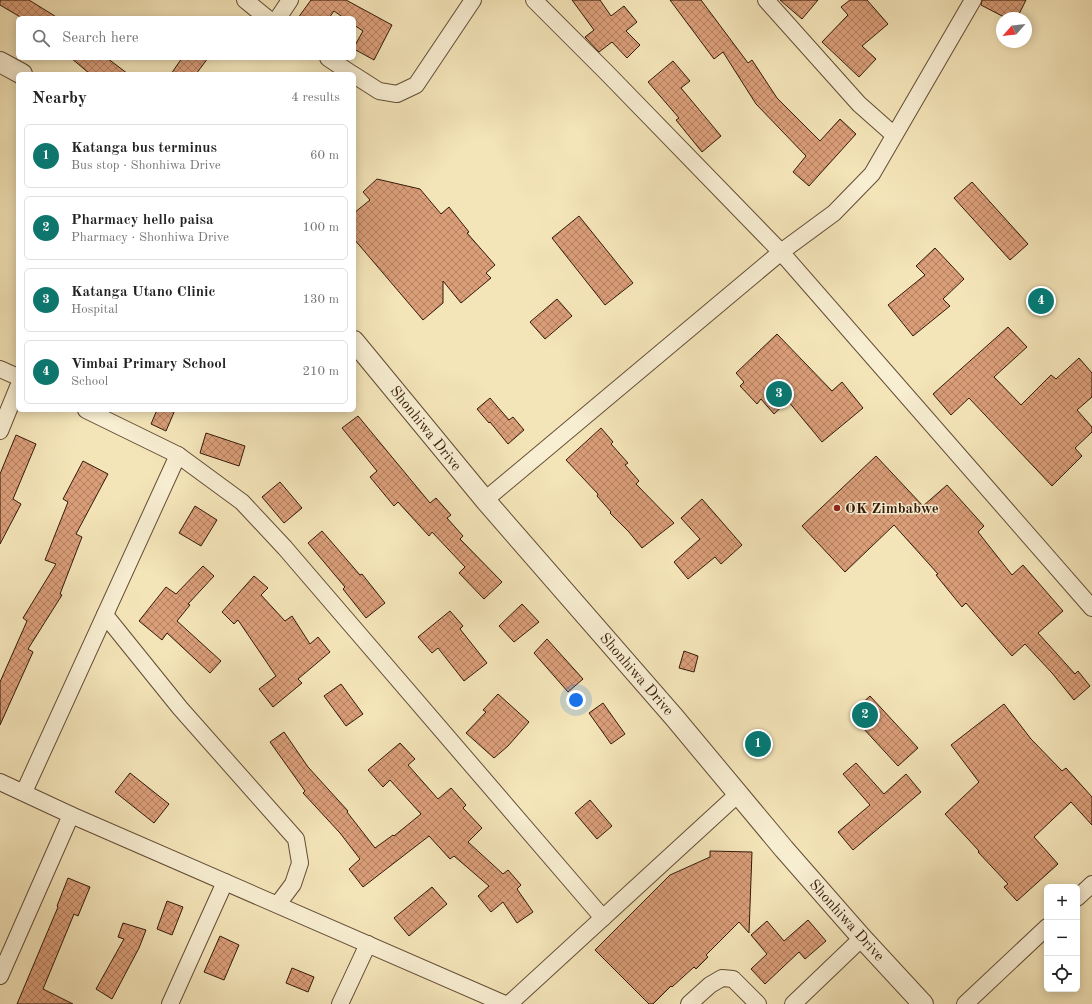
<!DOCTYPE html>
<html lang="en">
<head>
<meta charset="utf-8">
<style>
  body { margin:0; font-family:"Old Standard TT",serif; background:#f2f2f2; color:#222 }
  .controls { position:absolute; right:12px; bottom:12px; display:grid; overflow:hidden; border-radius:6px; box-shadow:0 2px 10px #0003 }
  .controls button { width:36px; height:36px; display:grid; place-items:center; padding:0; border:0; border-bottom:1px solid #e0e0e0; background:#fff; color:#222; font:20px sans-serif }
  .compass { position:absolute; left:996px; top:12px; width:36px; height:36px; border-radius:50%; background:#fff; box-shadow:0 2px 10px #0003; rotate:243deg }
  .you { position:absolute; left:576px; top:700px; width:14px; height:14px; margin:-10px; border:3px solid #fff; border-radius:50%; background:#1a73e8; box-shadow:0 0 0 6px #1a73e833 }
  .badge { display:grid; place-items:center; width:26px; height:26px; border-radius:50%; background:#0f766e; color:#fff; font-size:13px; font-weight:700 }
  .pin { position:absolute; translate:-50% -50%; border:2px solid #fff; box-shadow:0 1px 4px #0006 }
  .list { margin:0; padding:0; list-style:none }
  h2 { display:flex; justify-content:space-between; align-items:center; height:52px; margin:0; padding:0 16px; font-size:17px }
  h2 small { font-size:13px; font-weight:400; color:#767676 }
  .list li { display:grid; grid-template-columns:26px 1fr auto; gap:12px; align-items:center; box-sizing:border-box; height:64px; margin:0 8px 8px; padding:0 8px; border:1px solid #e0e0e0; border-radius:6px }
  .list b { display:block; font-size:15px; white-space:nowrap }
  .list p { margin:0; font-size:13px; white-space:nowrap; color:#767676 }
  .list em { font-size:13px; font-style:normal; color:#767676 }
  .icon { flex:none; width:22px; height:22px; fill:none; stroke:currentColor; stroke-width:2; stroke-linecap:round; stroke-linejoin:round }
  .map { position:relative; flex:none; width:1092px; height:1004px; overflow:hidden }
  .search { position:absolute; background:#fff; box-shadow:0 2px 10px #0003; left:16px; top:16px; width:340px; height:44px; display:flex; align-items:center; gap:10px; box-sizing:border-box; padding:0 14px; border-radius:6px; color:#767676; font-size:15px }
  .panel { position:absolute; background:#fff; box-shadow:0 2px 10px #0003; left:16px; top:72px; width:340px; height:340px; border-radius:6px }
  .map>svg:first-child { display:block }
</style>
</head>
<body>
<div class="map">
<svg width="1092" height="1004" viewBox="0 0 1092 1004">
  <defs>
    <pattern id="building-cross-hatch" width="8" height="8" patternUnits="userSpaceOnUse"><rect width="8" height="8" fill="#da9e79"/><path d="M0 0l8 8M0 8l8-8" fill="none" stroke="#b18061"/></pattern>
  </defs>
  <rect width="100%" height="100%" fill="#f4e5b9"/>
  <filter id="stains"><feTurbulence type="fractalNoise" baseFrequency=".005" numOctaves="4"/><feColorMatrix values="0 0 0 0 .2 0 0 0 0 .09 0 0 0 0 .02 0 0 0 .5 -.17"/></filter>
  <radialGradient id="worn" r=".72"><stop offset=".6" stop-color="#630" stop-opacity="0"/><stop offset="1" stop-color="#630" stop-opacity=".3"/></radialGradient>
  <g fill="url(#building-cross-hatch)" stroke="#331909">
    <polygon points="0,0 29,0 58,18 22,18 0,5"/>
    <polygon points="311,0 346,0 392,25 374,60 354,49 354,47 363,31 354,25 354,18 344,18 334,11 329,18 298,18"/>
    <polygon points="572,0 600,0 611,16 624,6 637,22 626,31 640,45 627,58 612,42 599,52 585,37 594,30"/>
    <polygon points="670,0 701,0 748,63 752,60 777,98 820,141 840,119 856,134 809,186 793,172 806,156 756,104 723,52 714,59"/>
    <polygon points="780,0 818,0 802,19"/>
    <polygon points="850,0 867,0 888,24 862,46 876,59 859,77 822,42 848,15 841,7"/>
    <polygon points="982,0 1026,0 1017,18 1006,18 981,5"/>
    <polygon points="71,58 107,58 128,74 90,74"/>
    <polygon points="182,58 208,58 196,74 171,74"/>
    <polygon points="673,61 690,81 681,88 721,136 702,152 676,120 679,118 648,82"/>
    <polygon points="377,179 420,189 441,214 449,207 469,232 467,233 495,265 486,273 491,278 461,303 443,281 443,303 423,320 354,239 354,213 370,200 363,192"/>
    <polygon points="972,182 1028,244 1010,260 954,198"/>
    <polygon points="579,216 633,283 605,305 552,238"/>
    <polygon points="935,248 964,279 943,299 950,306 913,336 888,305 925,275 916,266"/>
    <polygon points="557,299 572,316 545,339 530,322"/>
    <polygon points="1008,327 1027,347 994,377 1021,405 1051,375 1056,379 1079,358 1092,373 1092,397 1077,410 1092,427 1092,432 1075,448 1082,456 1052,486 969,398 951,415 933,394"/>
    <polygon points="777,334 832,391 842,382 863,408 822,442 788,401 774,414 761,399 757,404 740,386 744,382 736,373"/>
    <polygon points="490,398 509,420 513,417 524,430 508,444 490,422 489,423 477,409"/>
    <polygon points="157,410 175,410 166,431 151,424"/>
    <polygon points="358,416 430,503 436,498 451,515 447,518 463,536 460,539 502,582 484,599 459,573 465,567 432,532 429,536 398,502 394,506 370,477 377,471 342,428"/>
    <polygon points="601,428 613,442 611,444 628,463 625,465 639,481 636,484 674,523 642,548 629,532 610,513 611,512 597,496 598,494 566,460"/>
    <polygon points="206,433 245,446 239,466 200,453"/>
    <polygon points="16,435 36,444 13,499 21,504 0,544 0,474"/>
    <polygon points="876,456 923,506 947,485 984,526 978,532 1012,575 1023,565 1063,611 1038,633 1075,674 1078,671 1090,686 1074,700 1052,673 1025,644 1012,656 966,603 962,607 936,575 938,574 894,525 845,572 802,526"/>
    <polygon points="83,461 108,474 76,534 82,537 60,594 62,595 28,649 33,652 0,725 0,682 27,621 23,618 56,564 45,560 68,502 63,499"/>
    <polygon points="280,482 302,508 284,523 262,497"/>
    <polygon points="702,499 742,545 721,564 715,557 688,579 674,562 700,539 681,518"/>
    <polygon points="195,506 217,520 201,546 179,533"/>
    <polygon points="322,531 360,575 362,574 385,603 366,618 343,589 345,587 308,543"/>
    <polygon points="203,566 214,576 188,604 190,605 177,621 221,661 210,673 167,633 162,640 139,621 166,587 176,594"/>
    <polygon points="254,576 268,588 261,595 285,621 292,616 310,644 318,637 330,652 298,679 302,683 273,707 259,689 276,676 238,620 234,624 222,612"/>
    <polygon points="522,604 539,622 514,642 499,626"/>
    <polygon points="450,611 463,626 460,629 487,663 464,681 438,648 432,653 418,637"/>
    <polygon points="547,639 583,679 568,692 534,653"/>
    <polygon points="684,651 698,656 694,672 679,668"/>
    <polygon points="341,684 363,714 346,726 324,696"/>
    <polygon points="498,694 529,722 508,746 494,758 466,733 486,712 483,710"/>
    <polygon points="870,696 918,748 898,766 850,714"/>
    <polygon points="603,703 625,734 611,744 589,713"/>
    <polygon points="1004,704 1031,739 1062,771 1066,768 1092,797 1092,825 1071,802 1034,837 1058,864 1017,901 1004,887 1008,884 978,852 979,851 945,814 979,782 951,745"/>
    <polygon points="284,732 308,767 348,811 347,812 375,848 393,835 394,836 421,814 390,780 383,787 368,770 400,743 415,759 408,765 438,799 451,788 466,805 463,808 482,828 468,842 503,874 508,870 521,885 517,889 533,912 517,923 503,902 491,912 478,896 489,886 454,856 450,859 429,836 363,887 349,869 360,859 340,833 303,793 305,791 270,742"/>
    <polygon points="856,763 884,794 906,774 921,792 853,850 838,832 870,805 843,774"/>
    <polygon points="130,773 169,804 154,823 115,792"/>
    <polygon points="590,800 612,826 597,839 575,813"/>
    <polygon points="710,851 752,852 749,933 739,922 706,955 708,957 696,969 694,967 672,987 671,986 653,1004 649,1004 595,950 670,875 710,857"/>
    <polygon points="68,878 90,887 78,916 74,914 43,989 73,1004 17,1004 58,907 57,906"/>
    <polygon points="432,887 447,904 409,936 394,918"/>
    <polygon points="167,901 183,907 172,935 157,929"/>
    <polygon points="808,920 826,941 805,959 799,952 765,984 751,969 767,954 751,935 767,921 784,941"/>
    <polygon points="123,923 146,930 139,948 112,999 96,989 124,939 118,937"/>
    <polygon points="220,936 239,945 224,980 204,972"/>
    <polygon points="292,968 314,977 308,992 286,983"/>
  </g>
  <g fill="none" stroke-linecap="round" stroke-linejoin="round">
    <defs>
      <g id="minor">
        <polyline points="245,0 267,18"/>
        <polyline points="534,0 607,73 781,252 1092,608"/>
        <polyline points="766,0 859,104 894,135"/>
        <polyline points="278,18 290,0"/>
        <polyline points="328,58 352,74"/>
        <polyline points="354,75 379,91 397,94 416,85 473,0"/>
        <polyline points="0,369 18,377"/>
        <polyline points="86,410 178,455 242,502 285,548 603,918"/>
        <polyline points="0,431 18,387"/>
        <polyline points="485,500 781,252 834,213 872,174 973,0"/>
        <polyline points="105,615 180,708 296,839 300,863 293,884 278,904"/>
        <polyline points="0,782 71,815 505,1004"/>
        <polyline points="24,792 178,455"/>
        <polyline points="1077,898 1092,884"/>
        <polyline points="0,976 71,815"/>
        <polyline points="170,1004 225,882"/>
        <polyline points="340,1004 368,944"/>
        <polyline points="509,1004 738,794"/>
        <polyline points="689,1004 710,985 722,978 733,979 758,1004"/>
        <polyline points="793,1004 862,938"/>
        <polyline points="965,1004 1047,927"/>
      </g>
      <g id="tertiary">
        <polyline points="0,62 22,74"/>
        <polyline points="354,341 485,500 674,717 784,849 862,938 923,1004"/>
      </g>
    </defs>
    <use href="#minor" stroke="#634c35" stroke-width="18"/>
    <use href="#tertiary" stroke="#634c35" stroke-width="22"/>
    <use href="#minor" stroke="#f8eed2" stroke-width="16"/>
    <use href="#tertiary" stroke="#f8eed2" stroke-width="20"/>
  </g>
  <circle fill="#8f2418" stroke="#f8eed2" stroke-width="1.5" cx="837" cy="508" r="4"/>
  <g text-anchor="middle" stroke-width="3" stroke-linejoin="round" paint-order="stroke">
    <g font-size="15" fill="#331909" stroke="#f8eed2">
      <text transform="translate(426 428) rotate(51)" y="5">Shonhiwa Drive</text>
      <text transform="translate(637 674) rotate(49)" y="5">Shonhiwa Drive</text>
      <text transform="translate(847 920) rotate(48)" y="5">Shonhiwa Drive</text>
    </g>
    <g font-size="15" font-weight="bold" fill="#331909" stroke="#f8eed2" text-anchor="start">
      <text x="845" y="513">OK Zimbabwe</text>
    </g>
  </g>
  <rect width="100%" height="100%" filter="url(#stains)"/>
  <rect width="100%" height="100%" fill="url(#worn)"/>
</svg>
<div class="controls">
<button>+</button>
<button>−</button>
<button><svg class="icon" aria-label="locate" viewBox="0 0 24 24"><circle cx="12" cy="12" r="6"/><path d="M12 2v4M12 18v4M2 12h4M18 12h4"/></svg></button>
</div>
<svg class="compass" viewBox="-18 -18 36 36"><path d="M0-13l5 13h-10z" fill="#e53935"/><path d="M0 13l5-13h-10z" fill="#767676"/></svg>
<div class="you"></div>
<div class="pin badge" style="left:758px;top:744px">1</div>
<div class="pin badge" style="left:865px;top:715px">2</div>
<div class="pin badge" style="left:779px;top:394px">3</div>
<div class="pin badge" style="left:1041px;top:301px">4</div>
<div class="search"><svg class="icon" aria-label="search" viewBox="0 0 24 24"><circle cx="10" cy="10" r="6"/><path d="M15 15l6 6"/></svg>Search here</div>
<section class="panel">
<h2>Nearby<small>4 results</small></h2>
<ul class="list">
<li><span class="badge">1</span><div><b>Katanga bus terminus</b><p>Bus stop · Shonhiwa Drive</p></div><em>60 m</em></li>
<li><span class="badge">2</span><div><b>Pharmacy hello paisa</b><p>Pharmacy · Shonhiwa Drive</p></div><em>100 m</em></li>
<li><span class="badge">3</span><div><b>Katanga Utano Clinic</b><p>Hospital</p></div><em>130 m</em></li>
<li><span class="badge">4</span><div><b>Vimbai Primary School</b><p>School</p></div><em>210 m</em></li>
</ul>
</section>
</div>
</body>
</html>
